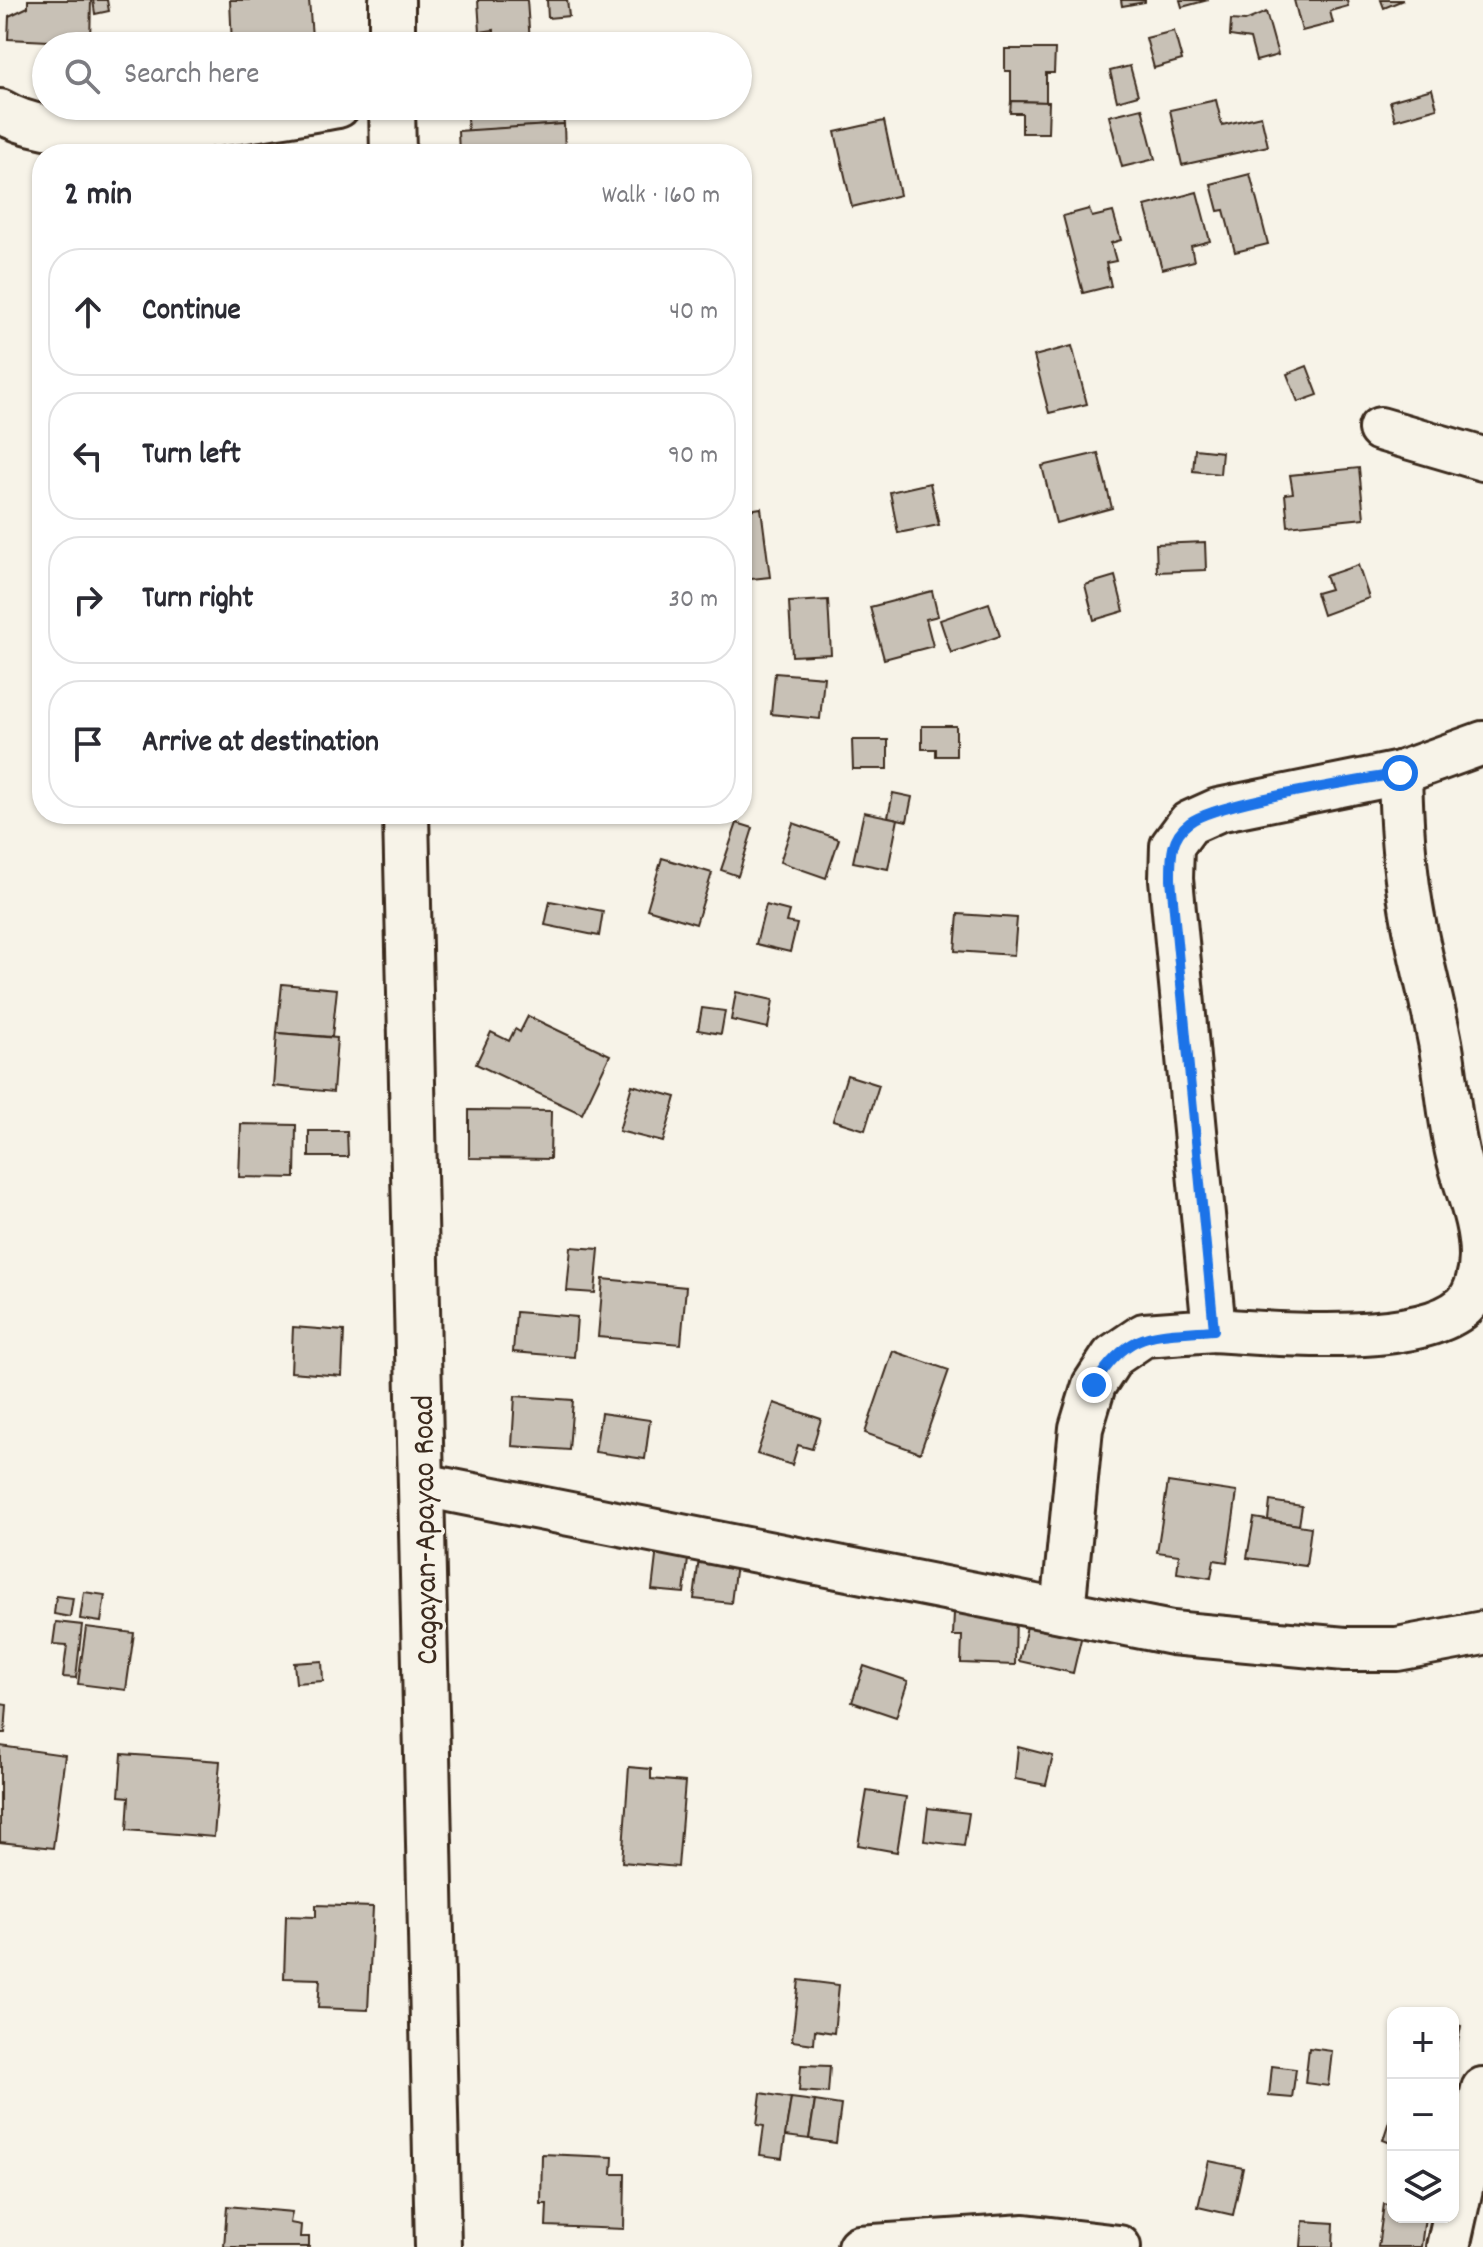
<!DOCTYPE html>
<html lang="en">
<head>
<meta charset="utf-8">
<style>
  body { margin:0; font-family:Dekko,sans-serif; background:#f2f2f3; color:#2b2b33 }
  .controls { position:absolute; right:24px; bottom:24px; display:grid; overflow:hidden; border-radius:16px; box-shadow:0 2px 6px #0004 }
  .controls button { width:72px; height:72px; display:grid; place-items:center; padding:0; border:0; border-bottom:2px solid #e1e1e2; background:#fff; color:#2b2b33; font:40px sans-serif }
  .stop { position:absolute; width:24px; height:24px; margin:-18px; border:6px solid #1a73e8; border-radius:50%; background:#fff }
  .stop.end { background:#1a73e8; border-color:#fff; box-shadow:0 2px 8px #0008 }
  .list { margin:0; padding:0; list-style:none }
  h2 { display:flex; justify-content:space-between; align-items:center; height:104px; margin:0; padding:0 32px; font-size:34px }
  h2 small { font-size:26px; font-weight:400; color:#7c7c81 }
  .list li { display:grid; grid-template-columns:52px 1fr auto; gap:24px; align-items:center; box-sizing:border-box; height:128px; margin:0 16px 16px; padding:0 16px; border:2px solid #e1e1e2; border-radius:32px }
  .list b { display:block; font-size:30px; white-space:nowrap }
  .list em { font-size:26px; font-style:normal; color:#7c7c81 }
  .icon { flex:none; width:44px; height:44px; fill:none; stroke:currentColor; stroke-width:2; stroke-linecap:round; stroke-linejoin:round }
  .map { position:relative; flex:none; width:1483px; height:2247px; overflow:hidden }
  .search { position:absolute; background:#fff; box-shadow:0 2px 6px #0004; left:32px; top:32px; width:720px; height:88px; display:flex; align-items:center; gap:20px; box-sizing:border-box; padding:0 28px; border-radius:44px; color:#7c7c81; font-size:30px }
  .panel { position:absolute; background:#fff; box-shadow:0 2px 6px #0004; left:32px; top:144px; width:720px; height:680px; border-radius:32px }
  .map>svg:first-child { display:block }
</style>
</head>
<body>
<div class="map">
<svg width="1483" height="2247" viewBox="0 0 1483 2247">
  <rect width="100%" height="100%" fill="#f7f3e8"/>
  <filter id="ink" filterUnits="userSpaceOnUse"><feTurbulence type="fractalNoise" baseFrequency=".0125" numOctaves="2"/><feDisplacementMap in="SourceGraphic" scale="16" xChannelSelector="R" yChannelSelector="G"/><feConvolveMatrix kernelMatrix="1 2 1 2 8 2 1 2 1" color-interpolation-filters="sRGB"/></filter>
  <g filter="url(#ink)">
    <g fill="#c8c1b6" stroke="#3b2a1e" stroke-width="2">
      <polygon points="28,0 91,0 90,43 8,39 9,16 28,7"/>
      <polygon points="93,0 107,0 109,11 95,14"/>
      <polygon points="230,0 309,0 312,37 271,39 269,46 232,46"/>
      <polygon points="478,0 527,0 530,43 494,45 494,30 480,32"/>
      <polygon points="547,0 567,0 569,16 548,18"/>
      <polygon points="1121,0 1145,0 1145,2 1122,6"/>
      <polygon points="1180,0 1208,0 1182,7"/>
      <polygon points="1294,0 1347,0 1348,6 1330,11 1333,23 1302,31"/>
      <polygon points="1381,0 1403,0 1384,8"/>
      <polygon points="1266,12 1278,55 1256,61 1250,39 1230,36 1231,20 1245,21"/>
      <polygon points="1174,31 1182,60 1154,68 1146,38"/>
      <polygon points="1005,49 1055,49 1054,73 1046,73 1046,102 1011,101 1011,71 1005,71"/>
      <polygon points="1130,66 1138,95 1117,101 1110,71"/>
      <polygon points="1432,89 1437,108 1395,120 1390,101"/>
      <polygon points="1216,100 1222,125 1261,116 1268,146 1182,165 1170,110"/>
      <polygon points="1011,101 1049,102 1048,133 1022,133 1022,113 1010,113"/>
      <polygon points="466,106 562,106 564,124 468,131"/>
      <polygon points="1142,108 1155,159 1122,167 1109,116"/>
      <polygon points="884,121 900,195 852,207 835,132"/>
      <polygon points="564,124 565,154 459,154 458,131"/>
      <polygon points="1250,174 1268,244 1235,252 1224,210 1218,211 1211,184"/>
      <polygon points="1197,192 1210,241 1191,246 1194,261 1162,269 1145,206"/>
      <polygon points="1089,209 1092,217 1113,212 1121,240 1111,243 1116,261 1106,263 1111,286 1083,293 1063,216"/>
      <polygon points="1072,346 1087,404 1049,413 1034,356"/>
      <polygon points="1307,366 1318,395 1298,402 1287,374"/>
      <polygon points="1195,449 1222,452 1220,474 1193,471"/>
      <polygon points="1098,453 1112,508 1056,523 1042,466"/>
      <polygon points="1359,468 1364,518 1288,526 1285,494 1293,493 1290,475"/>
      <polygon points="930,483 939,525 898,533 890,492"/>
      <polygon points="761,508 770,577 742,580 742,511"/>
      <polygon points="1205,542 1206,570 1157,572 1156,544"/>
      <polygon points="1358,565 1369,598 1323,615 1316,593 1330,589 1325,576"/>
      <polygon points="1115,576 1124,611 1094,620 1085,585"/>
      <polygon points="932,591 938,616 926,619 933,646 884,659 870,607"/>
      <polygon points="828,600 831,654 792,656 789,602"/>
      <polygon points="989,603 1000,636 951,653 940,620"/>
      <polygon points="775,673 824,677 820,719 771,714"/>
      <polygon points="922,726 956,726 956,756 936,756 936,749 922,749"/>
      <polygon points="852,740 888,740 888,769 853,769"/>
      <polygon points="893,793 912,797 907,821 888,817"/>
      <polygon points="864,812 898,819 888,869 853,862"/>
      <polygon points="737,823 753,828 738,876 721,870"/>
      <polygon points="793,823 839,839 826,878 780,862"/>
      <polygon points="662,858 712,873 696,924 647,909"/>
      <polygon points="550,901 603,911 599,936 545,925"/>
      <polygon points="766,905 789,911 786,922 797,924 790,952 756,944"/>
      <polygon points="958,914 1017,918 1014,955 955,951"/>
      <polygon points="282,984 337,989 332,1037 277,1033"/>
      <polygon points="736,992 773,1000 768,1028 731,1020"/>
      <polygon points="702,1008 725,1011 721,1034 698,1030"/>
      <polygon points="528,1016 610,1055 582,1114 476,1064 491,1032 509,1041 515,1029 520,1032"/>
      <polygon points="277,1033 337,1038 333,1092 273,1086"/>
      <polygon points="847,1075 879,1085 865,1130 833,1120"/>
      <polygon points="632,1085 676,1097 663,1142 619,1131"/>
      <polygon points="469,1110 551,1111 550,1159 469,1158"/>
      <polygon points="241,1124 296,1125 295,1178 239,1177"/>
      <polygon points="309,1131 347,1131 348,1157 309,1157"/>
      <polygon points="571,1247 599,1249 595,1293 567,1291"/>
      <polygon points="603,1279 686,1287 681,1344 598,1337"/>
      <polygon points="516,1312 577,1317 574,1357 513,1352"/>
      <polygon points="293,1327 344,1331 342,1376 291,1372"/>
      <polygon points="893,1351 949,1370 920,1453 865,1433"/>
      <polygon points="515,1396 573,1400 569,1450 512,1446"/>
      <polygon points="774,1403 821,1419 812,1449 798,1445 792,1465 757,1454"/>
      <polygon points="601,1413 650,1420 645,1459 595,1452"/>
      <polygon points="1168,1482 1237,1492 1227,1562 1214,1560 1211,1578 1177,1573 1179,1555 1157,1552"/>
      <polygon points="1270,1501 1302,1506 1299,1525 1268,1520"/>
      <polygon points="1254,1518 1311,1527 1306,1566 1247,1558"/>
      <polygon points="657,1548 689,1551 684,1593 652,1590"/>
      <polygon points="699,1558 736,1563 731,1603 694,1599"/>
      <polygon points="84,1592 105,1595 101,1622 80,1619"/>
      <polygon points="56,1596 73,1598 70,1617 54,1614"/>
      <polygon points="1031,1609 1085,1622 1073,1673 1019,1661"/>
      <polygon points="954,1612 1016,1613 1015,1665 961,1663 962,1636 953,1636"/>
      <polygon points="56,1622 82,1625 76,1678 63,1677 67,1645 53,1644"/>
      <polygon points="86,1627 134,1633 126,1690 78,1684"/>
      <polygon points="322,1661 323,1681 296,1683 294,1663"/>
      <polygon points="864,1666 908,1681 896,1717 852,1702"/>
      <polygon points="0,1704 7,1705 5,1733 0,1733"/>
      <polygon points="0,1746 65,1755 53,1848 0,1842"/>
      <polygon points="1018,1747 1053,1756 1046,1785 1015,1779"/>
      <polygon points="122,1754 220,1761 214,1837 127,1830 129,1797 119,1796"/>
      <polygon points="629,1767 651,1769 651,1779 685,1782 678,1867 622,1862"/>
      <polygon points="867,1791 906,1797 897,1852 858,1845"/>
      <polygon points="928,1808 969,1813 964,1846 924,1841"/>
      <polygon points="316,1905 373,1907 368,2010 318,2008 320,1979 284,1978 286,1916 316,1917"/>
      <polygon points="799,1980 839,1985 834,2033 815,2030 814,2044 792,2041"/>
      <polygon points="1453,2024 1461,2026 1454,2062 1453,2062"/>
      <polygon points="1309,2048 1332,2051 1328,2086 1305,2083"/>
      <polygon points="801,2065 830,2066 828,2093 799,2091"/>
      <polygon points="1272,2066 1296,2069 1292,2098 1269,2096"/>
      <polygon points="761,2093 791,2098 782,2158 760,2155 764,2126 757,2125"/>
      <polygon points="791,2098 815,2101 809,2139 785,2136"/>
      <polygon points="815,2101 841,2105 836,2143 809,2139"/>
      <polygon points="1393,2109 1393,2144 1383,2140"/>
      <polygon points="542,2154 613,2157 612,2174 625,2174 624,2229 546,2226 547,2204 541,2204"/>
      <polygon points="1209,2161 1243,2168 1233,2215 1198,2207"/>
      <polygon points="1384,2204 1393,2206 1393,2217 1425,2217 1421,2247 1378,2247"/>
      <polygon points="227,2206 292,2212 290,2223 301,2225 300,2237 309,2237 309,2247 224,2247"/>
      <polygon points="1303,2221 1334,2223 1333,2247 1301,2247"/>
    </g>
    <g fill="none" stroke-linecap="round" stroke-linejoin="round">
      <defs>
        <g id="minor">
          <path d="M0,111C73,155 254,120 338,106"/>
          <polyline points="1380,429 1483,459"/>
          <path d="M1214,1330C1273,1334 1419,1347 1464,1306C1476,1295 1481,1273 1481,1256C1481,1221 1466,1189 1458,1156C1449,1119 1447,1080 1440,1042C1431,995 1417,948 1410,900C1403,857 1401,816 1400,773"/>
          <polyline points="423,1485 1172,1633 1345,1649 1397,1649 1483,1633"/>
          <polyline points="1063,1611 1081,1428 1094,1385 1113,1356 1144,1335 1214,1330 1171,879 1172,846 1189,823 1218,810 1400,773 1483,743"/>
          <polyline points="859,2247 1025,2236 1119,2247"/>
          <polyline points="1448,2247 1483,2089"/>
        </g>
        <g id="secondary">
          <polyline points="392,0 392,46"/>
          <polyline points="392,106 393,154"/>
          <polyline points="406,814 438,2247"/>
        </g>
      </defs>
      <use href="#minor" stroke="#3b2a1e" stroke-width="48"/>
      <use href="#secondary" stroke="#3b2a1e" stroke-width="50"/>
      <use href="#minor" stroke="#f7f3e8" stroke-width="42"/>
      <use href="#secondary" stroke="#f7f3e8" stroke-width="44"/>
    </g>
  </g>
  <g fill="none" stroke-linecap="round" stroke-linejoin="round" filter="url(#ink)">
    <path stroke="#1a73e8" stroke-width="10" d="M1094,1385C1130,1328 1153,1335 1214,1330L1171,879C1171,858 1170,837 1189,823C1215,802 1359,781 1400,773"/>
  </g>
  <g text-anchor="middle" stroke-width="7" stroke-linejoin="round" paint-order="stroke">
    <g font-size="32" fill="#3b2a1e" stroke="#f7f3e8">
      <text transform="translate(423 1530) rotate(-91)" y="11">Cagayan-Apayao Road</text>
    </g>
  </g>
</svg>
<div class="controls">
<button>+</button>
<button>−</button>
<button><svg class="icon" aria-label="layers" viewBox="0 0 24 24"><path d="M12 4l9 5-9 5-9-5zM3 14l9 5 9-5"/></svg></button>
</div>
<div class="stop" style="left:1400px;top:773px"></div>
<div class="stop end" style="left:1094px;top:1385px"></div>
<div class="search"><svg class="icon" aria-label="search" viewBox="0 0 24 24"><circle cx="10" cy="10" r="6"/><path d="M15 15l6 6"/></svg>Search here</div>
<section class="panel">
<h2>2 min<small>Walk · 160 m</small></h2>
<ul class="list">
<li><svg class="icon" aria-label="ahead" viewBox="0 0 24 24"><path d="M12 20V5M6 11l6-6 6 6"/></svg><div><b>Continue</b></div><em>40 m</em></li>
<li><svg class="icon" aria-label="left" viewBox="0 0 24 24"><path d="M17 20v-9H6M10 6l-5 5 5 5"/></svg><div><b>Turn left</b></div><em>90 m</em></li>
<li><svg class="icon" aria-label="right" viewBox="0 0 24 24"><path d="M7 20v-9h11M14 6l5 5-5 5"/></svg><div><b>Turn right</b></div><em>30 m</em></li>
<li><svg class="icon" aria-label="arrive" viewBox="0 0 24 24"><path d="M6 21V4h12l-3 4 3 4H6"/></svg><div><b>Arrive at destination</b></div></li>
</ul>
</section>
</div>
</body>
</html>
